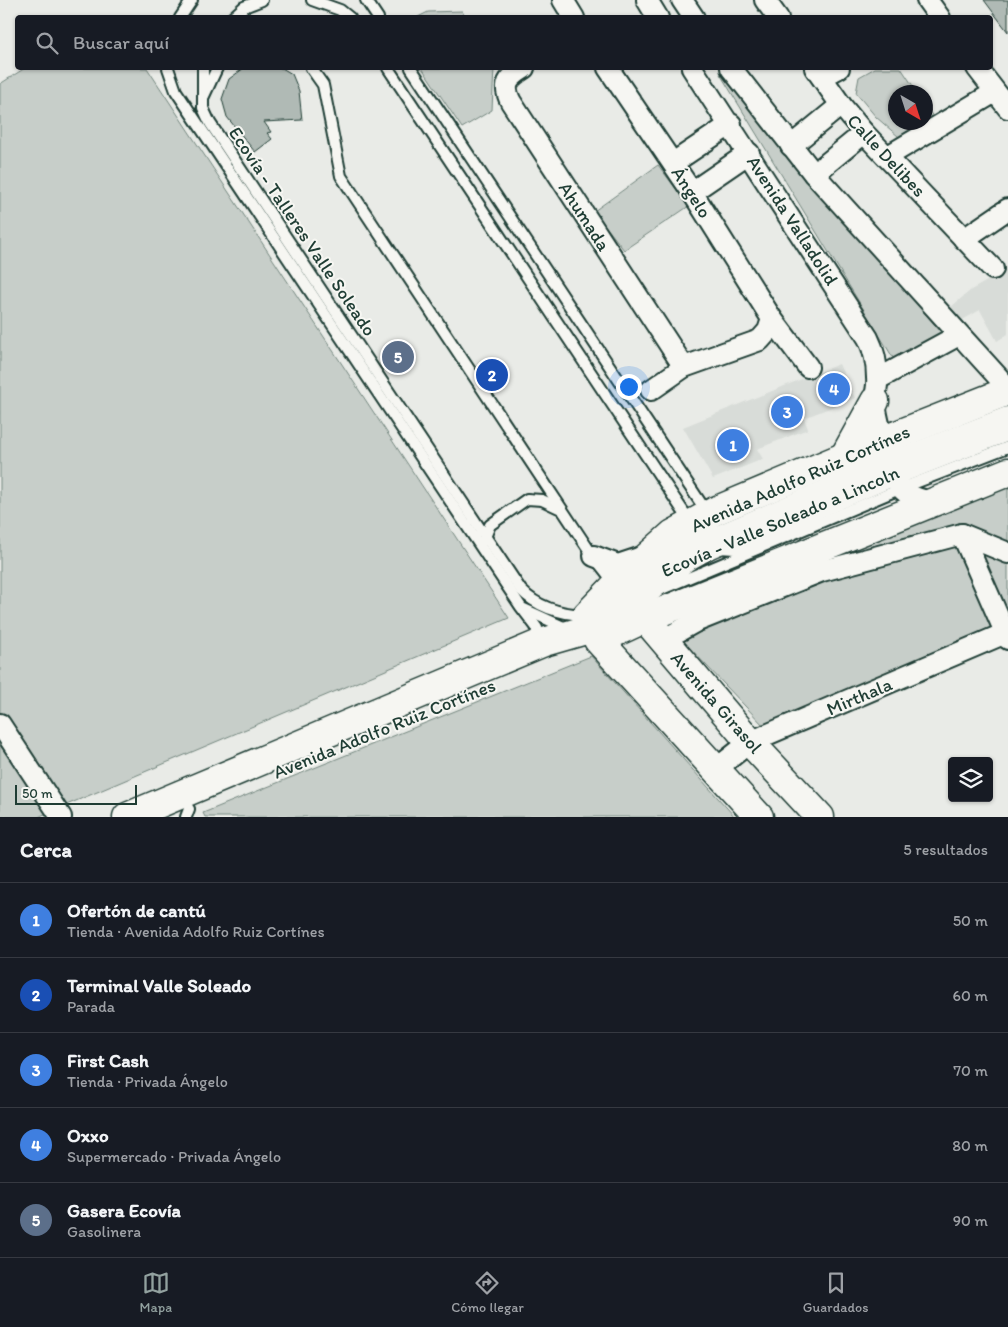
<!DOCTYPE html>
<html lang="es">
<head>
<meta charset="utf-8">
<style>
  body { margin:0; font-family:Itim,sans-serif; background:#242831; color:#f1f3f6 }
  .controls { position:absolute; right:15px; bottom:15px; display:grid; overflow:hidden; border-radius:5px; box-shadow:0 1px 4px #0004 }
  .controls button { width:45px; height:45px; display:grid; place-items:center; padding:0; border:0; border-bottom:1px solid #363941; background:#171b24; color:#f1f3f6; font:25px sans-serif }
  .compass { position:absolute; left:888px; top:85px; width:45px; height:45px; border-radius:50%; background:#171b24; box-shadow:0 1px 4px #0004; rotate:141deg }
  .scale { position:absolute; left:15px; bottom:12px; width:122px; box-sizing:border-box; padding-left:5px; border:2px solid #1f3d34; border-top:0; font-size:14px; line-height:18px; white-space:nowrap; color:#1f3d34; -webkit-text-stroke:4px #f6f6f2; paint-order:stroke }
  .you { position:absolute; left:628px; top:386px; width:18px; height:18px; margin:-12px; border:4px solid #fff; border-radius:50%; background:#1a73e8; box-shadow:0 0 0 8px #1a73e833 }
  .badge { display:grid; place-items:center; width:32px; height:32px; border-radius:50%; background:#92a19f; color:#fff; font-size:16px; font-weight:700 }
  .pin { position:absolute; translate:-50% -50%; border:2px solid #fff; box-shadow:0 1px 5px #0006 }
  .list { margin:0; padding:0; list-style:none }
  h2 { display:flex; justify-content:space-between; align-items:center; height:65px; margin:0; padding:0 20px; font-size:21px }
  h2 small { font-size:16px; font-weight:400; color:#9ea1a6 }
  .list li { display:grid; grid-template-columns:32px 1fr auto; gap:15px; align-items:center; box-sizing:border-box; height:75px; padding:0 20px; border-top:1px solid #363941 }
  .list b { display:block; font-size:19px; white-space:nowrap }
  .list p { margin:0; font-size:16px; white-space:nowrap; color:#9ea1a6 }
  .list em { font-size:16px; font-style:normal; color:#9ea1a6 }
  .icon { flex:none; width:28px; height:28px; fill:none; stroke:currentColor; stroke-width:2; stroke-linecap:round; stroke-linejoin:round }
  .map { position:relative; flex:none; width:1008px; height:817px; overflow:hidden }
  .search { position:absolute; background:#171b24; box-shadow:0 1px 4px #0004; left:15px; right:15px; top:15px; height:55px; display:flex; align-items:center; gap:12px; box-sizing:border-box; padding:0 18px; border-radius:5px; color:#9ea1a6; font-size:19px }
  .sheet { height:440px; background:#171b24 }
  nav { display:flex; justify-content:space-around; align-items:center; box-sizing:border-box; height:70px; border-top:1px solid #363941; background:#171b24; font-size:14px; color:#9ea1a6 }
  nav a { display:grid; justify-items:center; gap:2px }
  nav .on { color:#92a19f }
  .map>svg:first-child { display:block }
</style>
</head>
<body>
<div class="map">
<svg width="1008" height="817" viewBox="0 0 1008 817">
  <rect width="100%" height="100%" fill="#e9ebe7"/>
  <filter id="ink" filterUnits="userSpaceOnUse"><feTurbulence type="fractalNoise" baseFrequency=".02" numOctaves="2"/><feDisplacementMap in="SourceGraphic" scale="10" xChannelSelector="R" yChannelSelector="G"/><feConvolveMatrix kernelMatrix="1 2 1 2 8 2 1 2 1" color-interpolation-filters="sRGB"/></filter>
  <g filter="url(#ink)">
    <g fill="#d8dcd8">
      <polygon points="1008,269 1008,334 997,341 980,310 959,322 951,307 971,290"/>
      <polygon points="839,364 855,398 804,418 808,429 757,449 763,459 713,479 683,427"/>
    </g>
    <g fill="#c7cec9" stroke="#73867e">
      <polygon points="462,11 465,17 418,17 428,12"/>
      <polygon points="25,68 147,68 509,618 38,817 0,817 0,84"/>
      <polygon points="422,68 494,68 492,110 462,128"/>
      <polygon points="875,68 901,68 917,92 896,92 896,122 926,122 926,106 935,120 899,137 876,117 856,93 859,77"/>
      <polygon points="720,74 946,338 895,361"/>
      <polygon points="658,165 689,206 624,250 594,211"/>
      <polygon points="1008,486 1008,621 765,727 666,623"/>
      <polygon points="591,656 735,817 205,817 203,813"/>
    </g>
    <g fill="#b0bab5" stroke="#1f3d34">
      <polygon points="984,0 1008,0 1008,32"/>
      <polygon points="244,68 282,68 292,74 299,91 302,120 264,122 271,132 267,133 272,139 255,152 227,117 222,99 229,79"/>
    </g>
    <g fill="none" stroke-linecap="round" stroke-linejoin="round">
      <defs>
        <g id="lane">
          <polyline points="312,0 340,10 350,18"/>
          <polyline points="366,0 378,18"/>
          <polyline points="180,18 192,0"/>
          <polyline points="232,18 244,7 262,0"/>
          <polyline points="168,68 176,91 521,607 537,628 536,642"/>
          <path d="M203,68V108L210,123L521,590C538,608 561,614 585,615"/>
          <polyline points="311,68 323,85 341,176 591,553 616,585"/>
          <polyline points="388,68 691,523"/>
          <polyline points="411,68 708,514"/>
          <polyline points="204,96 217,68"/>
          <polyline points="484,540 490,525 527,499 542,500 561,509"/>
          <polyline points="719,548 735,549 898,479 1008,436"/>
          <polyline points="662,589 902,488 1008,447"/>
          <polyline points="524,609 568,629"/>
          <polyline points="186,817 189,809"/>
        </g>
        <g id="street">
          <polyline points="563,0 574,18"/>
          <polyline points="647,0 658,18"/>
          <polyline points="682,0 694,18"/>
          <polyline points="765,0 778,18"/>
          <polyline points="927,0 940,18"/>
          <path d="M524,68C508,78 502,85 511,102L684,367"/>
          <polyline points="608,68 692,192 772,319 808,367"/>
          <path d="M692,68L868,338C874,350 877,364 877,378C878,386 875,394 875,401C876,418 892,476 902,489C909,497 920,499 930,502"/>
          <polyline points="731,68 814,174 1008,388"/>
          <polyline points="815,68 841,105 864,133 993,269"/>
          <polyline points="977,68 1008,108"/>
          <polyline points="822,77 839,68"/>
          <polyline points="791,146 841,105"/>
          <polyline points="888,156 995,92"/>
          <polyline points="673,163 731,124"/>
          <polyline points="814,174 864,133"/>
          <polyline points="692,192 749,153"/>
          <polyline points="964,239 1008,209"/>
          <polyline points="878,379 959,335"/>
          <polyline points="651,390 684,367 760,340 768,331 772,319"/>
          <polyline points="962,534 1008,639"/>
          <polyline points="594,556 618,565 645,556"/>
          <polyline points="663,640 695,622 822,571 962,534 1008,553"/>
          <polyline points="0,724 61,817"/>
          <polyline points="716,769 750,742 1008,632"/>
        </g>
        <g id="secondary">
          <polyline points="631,602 750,742 820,817"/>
          <polyline points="598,640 759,817"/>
        </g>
        <g id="primary">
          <polyline points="843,459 875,401"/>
          <polyline points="588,626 587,615 616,585 673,534 715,511 884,440 1008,391"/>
          <polyline points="601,639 646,618 1008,472"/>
          <polyline points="127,817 544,642 589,629 608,618 631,603 684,558 709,544 892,466 1008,421"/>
        </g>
      </defs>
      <use href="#lane" stroke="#1f3d34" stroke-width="14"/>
      <use href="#street" stroke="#1f3d34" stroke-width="24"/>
      <use href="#secondary" stroke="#1f3d34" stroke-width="31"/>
      <use href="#primary" stroke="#1f3d34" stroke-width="31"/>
      <use href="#lane" stroke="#f6f6f2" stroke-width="10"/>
      <use href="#street" stroke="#f6f6f2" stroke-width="20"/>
      <use href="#secondary" stroke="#f6f6f2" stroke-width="28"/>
      <use href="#primary" stroke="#f6f6f2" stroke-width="28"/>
    </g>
  </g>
  <g text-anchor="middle" stroke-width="4" stroke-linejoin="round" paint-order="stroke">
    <g font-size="19" fill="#1f3d34" stroke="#f6f6f2">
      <text transform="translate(887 155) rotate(47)" y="7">Calle Delibes</text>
      <text transform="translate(692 192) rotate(57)" y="7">Ángelo</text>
      <text transform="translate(585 216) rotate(57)" y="7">Ahumada</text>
      <text transform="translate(793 220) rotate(57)" y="7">Avenida Valladolid</text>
      <text transform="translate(303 231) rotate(56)" y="7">Ecovía - Talleres Valle Soleado</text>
      <text transform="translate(800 478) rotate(-24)" y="7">Avenida Adolfo Ruiz Cortínes</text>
      <text transform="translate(780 521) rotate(-23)" y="7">Ecovía - Valle Soleado a Lincoln</text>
      <text transform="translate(859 696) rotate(-23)" y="7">Mirthala</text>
      <text transform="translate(717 702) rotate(49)" y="7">Avenida Girasol</text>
      <text transform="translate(384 728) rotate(-22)" y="7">Avenida Adolfo Ruiz Cortínes</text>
    </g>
  </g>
</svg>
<div class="controls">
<button><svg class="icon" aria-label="layers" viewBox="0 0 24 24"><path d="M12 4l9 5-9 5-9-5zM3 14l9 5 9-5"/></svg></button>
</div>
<svg class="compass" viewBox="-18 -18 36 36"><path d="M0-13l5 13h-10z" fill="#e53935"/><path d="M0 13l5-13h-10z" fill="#9ea1a6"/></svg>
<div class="scale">50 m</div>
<div class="you"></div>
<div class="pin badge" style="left:733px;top:445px;background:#3f7fe0">1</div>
<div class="pin badge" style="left:492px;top:375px;background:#1a4fb4">2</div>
<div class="pin badge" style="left:787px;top:412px;background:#3f7fe0">3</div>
<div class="pin badge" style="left:834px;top:389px;background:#3f7fe0">4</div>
<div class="pin badge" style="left:398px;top:357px;background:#5c6f8a">5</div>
<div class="search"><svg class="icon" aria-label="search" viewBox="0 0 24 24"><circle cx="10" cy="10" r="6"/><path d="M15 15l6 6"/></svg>Buscar aquí</div>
</div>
<section class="sheet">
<h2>Cerca<small>5 resultados</small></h2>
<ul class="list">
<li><span class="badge" style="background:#3f7fe0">1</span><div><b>Ofertón de cantú</b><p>Tienda · Avenida Adolfo Ruiz Cortínes</p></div><em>50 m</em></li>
<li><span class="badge" style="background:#1a4fb4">2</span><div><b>Terminal Valle Soleado</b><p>Parada</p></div><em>60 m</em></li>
<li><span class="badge" style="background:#3f7fe0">3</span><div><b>First Cash</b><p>Tienda · Privada Ángelo</p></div><em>70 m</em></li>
<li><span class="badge" style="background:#3f7fe0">4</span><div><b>Oxxo</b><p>Supermercado · Privada Ángelo</p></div><em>80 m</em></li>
<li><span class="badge" style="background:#5c6f8a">5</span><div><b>Gasera Ecovía</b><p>Gasolinera</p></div><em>90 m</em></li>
</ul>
</section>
<nav>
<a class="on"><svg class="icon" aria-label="map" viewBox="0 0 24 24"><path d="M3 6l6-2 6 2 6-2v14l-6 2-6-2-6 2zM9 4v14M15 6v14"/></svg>Mapa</a>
<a><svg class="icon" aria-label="directions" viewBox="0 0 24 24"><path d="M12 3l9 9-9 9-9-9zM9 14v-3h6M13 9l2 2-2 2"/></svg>Cómo llegar</a>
<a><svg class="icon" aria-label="saved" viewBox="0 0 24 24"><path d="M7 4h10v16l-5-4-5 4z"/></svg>Guardados</a>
</nav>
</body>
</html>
